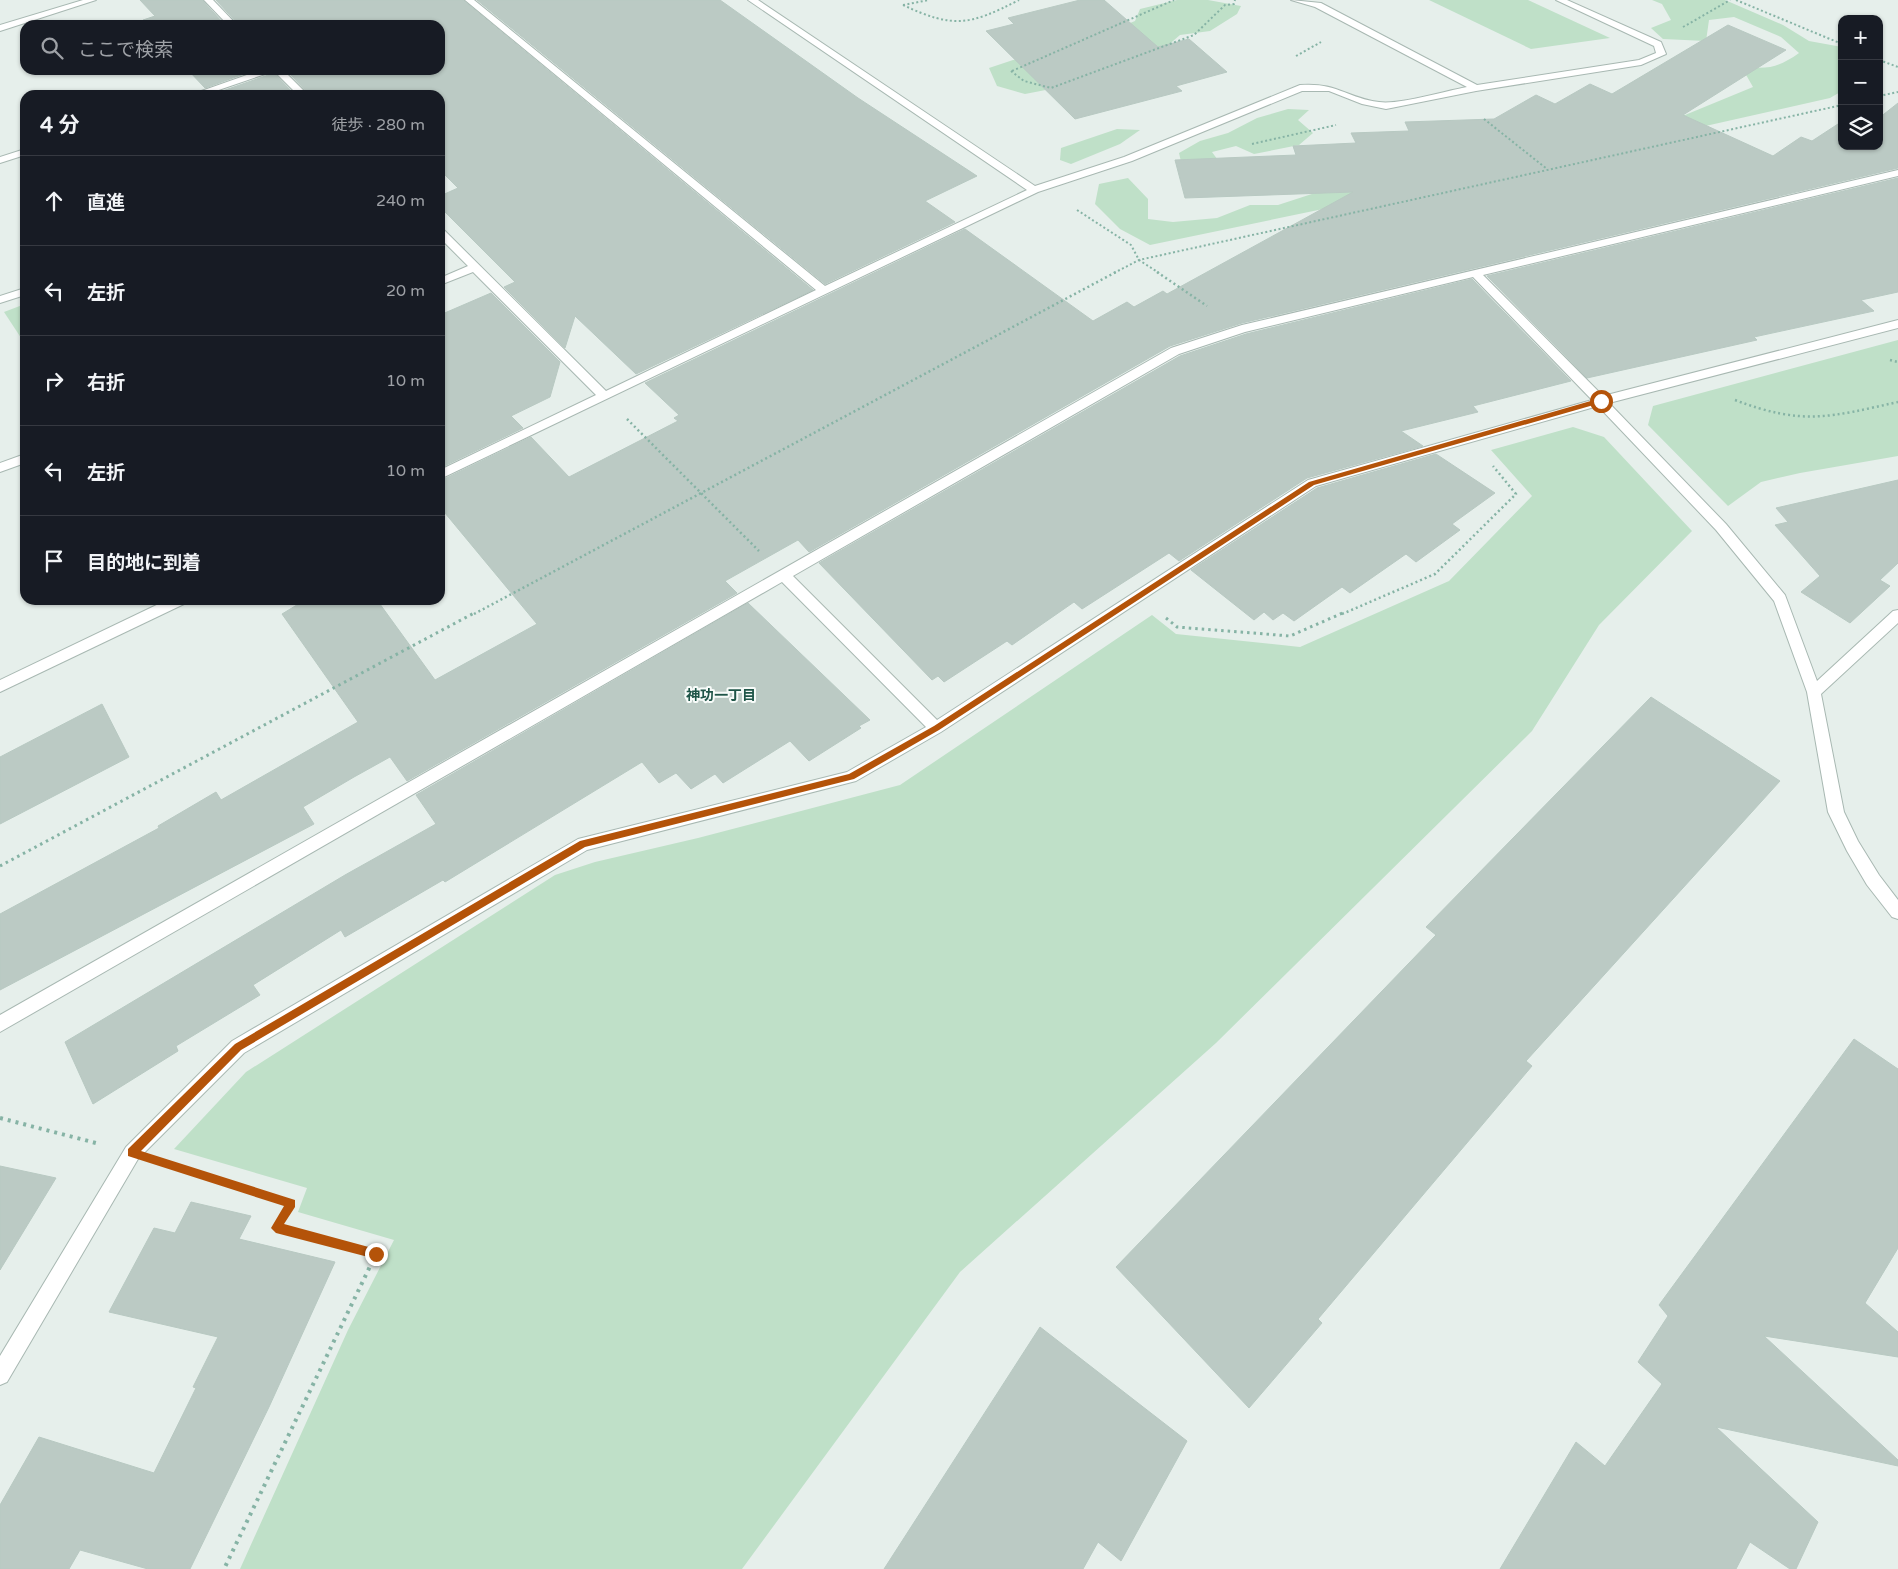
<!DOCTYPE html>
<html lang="ja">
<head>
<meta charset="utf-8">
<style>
  body { margin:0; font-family:"Varela Round","Noto Sans JP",sans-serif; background:#242831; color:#f1f3f6 }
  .controls { position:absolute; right:15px; top:15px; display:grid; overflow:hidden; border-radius:10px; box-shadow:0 1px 4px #0004 }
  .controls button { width:45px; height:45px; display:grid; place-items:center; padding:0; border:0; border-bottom:1px solid #363941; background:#171b24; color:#f1f3f6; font:25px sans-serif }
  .stop { position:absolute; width:15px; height:15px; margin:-11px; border:4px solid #b45309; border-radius:50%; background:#fff }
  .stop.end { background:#b45309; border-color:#fff; box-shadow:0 1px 5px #0008 }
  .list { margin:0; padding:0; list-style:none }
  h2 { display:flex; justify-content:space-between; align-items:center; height:65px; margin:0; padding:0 20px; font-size:21px }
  h2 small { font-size:16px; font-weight:400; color:#9ea1a6 }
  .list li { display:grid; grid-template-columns:32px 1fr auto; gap:15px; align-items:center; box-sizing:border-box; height:90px; padding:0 20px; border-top:1px solid #363941 }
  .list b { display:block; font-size:19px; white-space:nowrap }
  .list em { font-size:16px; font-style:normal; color:#9ea1a6 }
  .icon { flex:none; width:28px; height:28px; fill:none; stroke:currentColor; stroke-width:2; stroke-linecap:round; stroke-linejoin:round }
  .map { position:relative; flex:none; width:1898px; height:1569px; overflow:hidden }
  .search { position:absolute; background:#171b24; box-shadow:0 1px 4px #0004; left:20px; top:20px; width:425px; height:55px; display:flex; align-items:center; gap:12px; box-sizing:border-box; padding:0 18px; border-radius:15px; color:#9ea1a6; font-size:19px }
  .panel { position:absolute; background:#171b24; box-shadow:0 1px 4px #0004; left:20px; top:90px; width:425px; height:515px; border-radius:15px }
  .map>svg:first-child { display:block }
</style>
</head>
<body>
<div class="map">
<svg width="1898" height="1569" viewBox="0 0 1898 1569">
  <rect width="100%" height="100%" fill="#e6efeb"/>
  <g fill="#bfe0c8">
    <polygon points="1177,0 1208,0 1241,6 1237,14 1210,31 1180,35 1159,53 1061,87 1025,94 997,86 989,68 1013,60 1060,52 1135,21 1140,9"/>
    <polygon points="1429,0 1528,0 1610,38 1531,49"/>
    <path d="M1652,0H1725L1783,25L1809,41L1842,47V91L1830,98L1492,174L1150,245L1120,229L1095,204L1099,184L1128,178L1148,199V219L1173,222L1217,218L1250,205H1278L1318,192L1672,112L1685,115L1753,87L1741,66C1766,70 1778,68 1799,53L1781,37L1734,17L1709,20L1706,41L1663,39L1651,28L1671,20L1662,4Z"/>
    <polygon points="1288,109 1309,110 1298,120 1313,133 1299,145 1254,154 1236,146 1212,152 1220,163 1183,170 1179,153 1200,141 1228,133 1257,118"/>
    <polygon points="1117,129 1140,130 1120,144 1071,164 1060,160 1061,148"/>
    <polygon points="25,304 25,344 4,312"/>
    <polygon points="1898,340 1898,456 1800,473 1761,482 1728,506 1648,425 1653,406"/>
    <polygon points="1573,427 1604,437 1692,531 1599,625 1532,731 1216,1043 960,1272 742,1569 240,1569 348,1330 394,1240 298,1212 307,1188 174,1149 246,1072 555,875 595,862 698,838 900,785 1152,615 1176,634 1300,647 1449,581 1532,496 1491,450"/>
  </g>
  <g fill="#bbcac4" stroke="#b8c9c2">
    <polygon points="140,0 202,0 225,25 148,25 143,20 155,16"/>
    <polygon points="216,0 463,0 813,290 636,374 575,316 565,348 504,287 515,282 440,207 440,196 458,188 440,170 440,95 310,95 286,70 440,70 440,25 239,25"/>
    <polygon points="477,0 720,0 858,98 977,176 925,201 955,222 825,284"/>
    <polygon points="1080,0 1104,0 1158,47 1189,39 1227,72 1176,86 1182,91 1075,119 986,31 1014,24 1008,18"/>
    <polygon points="1728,25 1786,50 1683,115 1773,156 1801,137 1812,141 1838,124 1842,125 1842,146 1879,146 1879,118 1898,103 1898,168 1242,323 1170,346 809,552 798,540 725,581 737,593 407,781 390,757 354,777 303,807 314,824 0,990 0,914 159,828 158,826 216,792 221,800 358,722 282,614 305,600 377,600 435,680 537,624 440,507 440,481 531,437 569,477 678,421 674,418 679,415 645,383 965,229 1093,321 1127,302 1134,307 1163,291 1167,294 1353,192 1185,198 1175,160 1296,155 1293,146 1356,143 1351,133 1409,131 1405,122 1494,119 1536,95 1555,104 1590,84 1612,94"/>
    <polygon points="188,70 255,70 205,88"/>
    <polygon points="274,73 295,95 211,95"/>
    <polygon points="1898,178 1898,292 1861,300 1874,311 1754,337 1757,340 1587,378 1487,276"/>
    <polygon points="1472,279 1571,381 1473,406 1478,412 1401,431 1423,446 1307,478 1179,561 1169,553 1082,609 1074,602 1012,645 1007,641 944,682 938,676 932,680 819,563 1180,356 1246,334"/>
    <polygon points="491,293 560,362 550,397 511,416 523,428 440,468 440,315"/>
    <polygon points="1436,454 1495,493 1452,524 1460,530 1416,562 1406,554 1350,593 1342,587 1294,621 1283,613 1273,620 1264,612 1254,620 1191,570 1317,488"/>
    <polygon points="1898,480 1898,563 1880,580 1890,586 1850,623 1801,592 1820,576 1775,525 1788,522 1776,508"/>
    <polygon points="748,603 870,720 859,726 861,728 809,761 790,741 723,783 715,774 691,789 676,773 659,783 642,762 445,882 443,880 345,937 341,930 253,985 260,995 176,1046 178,1051 93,1104 65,1042 345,875 436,824 416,795"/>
    <polygon points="1651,697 1780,781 1526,1061 1532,1066 1318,1319 1322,1323 1249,1408 1116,1267 1436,935 1426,927"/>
    <polygon points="102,704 129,757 0,824 0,757"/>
    <polygon points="1854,1039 1898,1069 1898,1248 1865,1303 1898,1332 1898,1357 1764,1336 1898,1460 1898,1466 1716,1427 1818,1522 1796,1569 1790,1569 1750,1542 1736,1569 1500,1569 1576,1442 1605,1466 1662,1384 1638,1362 1668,1316 1659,1305"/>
    <polygon points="0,1166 56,1178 0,1270"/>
    <polygon points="191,1202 251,1216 239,1239 335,1262 269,1407 190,1569 148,1569 80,1550 69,1569 0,1569 0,1505 39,1437 154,1473 196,1388 193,1387 218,1337 109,1312 154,1228 175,1233"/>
    <polygon points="1040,1327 1187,1441 1121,1561 1098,1542 1083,1569 884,1569"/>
  </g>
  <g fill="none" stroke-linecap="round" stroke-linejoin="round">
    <defs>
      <g id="minor">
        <polygon points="83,0 96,0 0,31 0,25"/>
        <polygon points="204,0 213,0 237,25 228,25"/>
        <path d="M465,0H474L825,286L1027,190L748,0H758L1035,186L1124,157L1300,85C1337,82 1347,98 1379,102C1399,105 1445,91 1467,87L1315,7L1291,0L1321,3L1477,85L1639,60L1656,53L1654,46L1556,0H1567L1661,42L1666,54L1641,65L1476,91L1386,109L1362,104L1329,91H1302L1132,161L1038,192L440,479V470L596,395L473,272L440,285V278L468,266L440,238V229L444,230L606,391L816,290Z"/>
        <polygon points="261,70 283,70 308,95 298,95 274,71 204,95 190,95"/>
        <polygon points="25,149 25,155 0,163 0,157"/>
        <path d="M1898,170V176L1483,275L1603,396L1898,320V328L1609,403L1726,524L1785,595L1817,681L1893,611L1898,610V623L1821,694L1844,812L1858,841L1879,875L1898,900V919L1892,917L1867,885L1847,851L1828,812L1807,692L1774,601L1716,530L1598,406L1316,486L941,732L856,781L587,850L244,1053L138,1159L7,1382L0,1385V1356L126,1147L232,1041L578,839L847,772L926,727L782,582L0,1032V1015L1171,348L1242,325ZM1473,277L1592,400L1308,480L937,720L793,576L1179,354L1245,332Z"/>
        <polygon points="25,288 25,295 0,303 0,296"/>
        <polygon points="25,454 25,463 0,472 0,463"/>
        <polygon points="167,600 186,600 184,604 0,692 0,680"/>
      </g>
    </defs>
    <use href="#minor" stroke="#a8b8b2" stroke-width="2"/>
    <g stroke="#86b3a5" stroke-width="2" stroke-dasharray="2 2.5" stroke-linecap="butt">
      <polyline points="1736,0 1842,44"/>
      <path d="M903,5C954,29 970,25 1019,0"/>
      <polyline points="903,5 929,0"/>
      <polyline points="1683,27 1730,0"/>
      <polyline points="1296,56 1321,42"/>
      <polyline points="1879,60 1898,67"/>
      <polyline points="1011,71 1024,81 1051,88 1194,35 1225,5 1234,4 1235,0"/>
      <polyline points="1012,71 1174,0"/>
      <polyline points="1879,96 1898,92"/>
      <polyline points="1484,119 1547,169"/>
      <polyline points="1252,144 1336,125"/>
      <polyline points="1077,210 1131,245 1139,260 1159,273"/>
      <polyline points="1114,273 1139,260 1842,105"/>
    </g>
    <g stroke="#86b3a5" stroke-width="2.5" stroke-dasharray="2 3" stroke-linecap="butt">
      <polyline points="1157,272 1207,306"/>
      <polyline points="1890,360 1898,362"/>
      <path d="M1735,400C1803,426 1830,417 1898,402"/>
      <polyline points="627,419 759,551"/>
      <polyline points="474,614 1116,272"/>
      <polyline points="1342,614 1435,574 1516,494 1493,466"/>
    </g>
    <g stroke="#86b3a5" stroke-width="3" stroke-dasharray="2.5 4" stroke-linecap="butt">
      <polyline points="1166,618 1177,627 1290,636 1345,612"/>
      <polyline points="0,866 476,612"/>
    </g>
    <g stroke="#86b3a5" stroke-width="4" stroke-dasharray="3 5" stroke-linecap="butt">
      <polyline points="0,1118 96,1143"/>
      <polyline points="172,1165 291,1203 276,1227 376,1254 224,1569"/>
    </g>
    <use href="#minor" fill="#fff" fill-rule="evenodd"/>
  </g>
  <polygon fill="#b45309" points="1601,398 1604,402 1314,485 939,730 854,779 585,847 241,1050 141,1151 295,1200 295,1207 284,1224 376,1249 380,1250 380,1257 376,1259 276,1233 271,1228 284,1206 128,1156 128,1149 235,1044 580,841 849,774 934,726 1309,482"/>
  <g text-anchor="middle" stroke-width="4" stroke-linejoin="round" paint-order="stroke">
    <g font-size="14" font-weight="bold" fill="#1f5548" stroke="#f7fbf9">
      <text x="721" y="700">神功一丁目</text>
    </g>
  </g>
</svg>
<div class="controls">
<button>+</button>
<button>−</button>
<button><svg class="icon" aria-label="layers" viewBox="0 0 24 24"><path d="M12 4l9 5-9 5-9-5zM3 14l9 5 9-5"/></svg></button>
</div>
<div class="stop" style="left:1601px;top:401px"></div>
<div class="stop end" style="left:376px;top:1254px"></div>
<div class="search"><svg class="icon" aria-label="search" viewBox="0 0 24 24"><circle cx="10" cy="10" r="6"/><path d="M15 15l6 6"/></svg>ここで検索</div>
<section class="panel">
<h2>4 分<small>徒歩 · 280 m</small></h2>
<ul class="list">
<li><svg class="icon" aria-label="ahead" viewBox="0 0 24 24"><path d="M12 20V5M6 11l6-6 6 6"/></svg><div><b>直進</b></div><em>240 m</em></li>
<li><svg class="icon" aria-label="left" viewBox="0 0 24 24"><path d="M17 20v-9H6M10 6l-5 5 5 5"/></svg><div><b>左折</b></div><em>20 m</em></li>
<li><svg class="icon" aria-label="right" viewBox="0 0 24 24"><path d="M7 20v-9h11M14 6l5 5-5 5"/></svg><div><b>右折</b></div><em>10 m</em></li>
<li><svg class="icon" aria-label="left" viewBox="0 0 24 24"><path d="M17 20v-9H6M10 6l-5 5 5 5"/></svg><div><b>左折</b></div><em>10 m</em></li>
<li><svg class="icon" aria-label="arrive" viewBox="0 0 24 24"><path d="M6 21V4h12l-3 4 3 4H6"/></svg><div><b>目的地に到着</b></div></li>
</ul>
</section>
</div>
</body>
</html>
